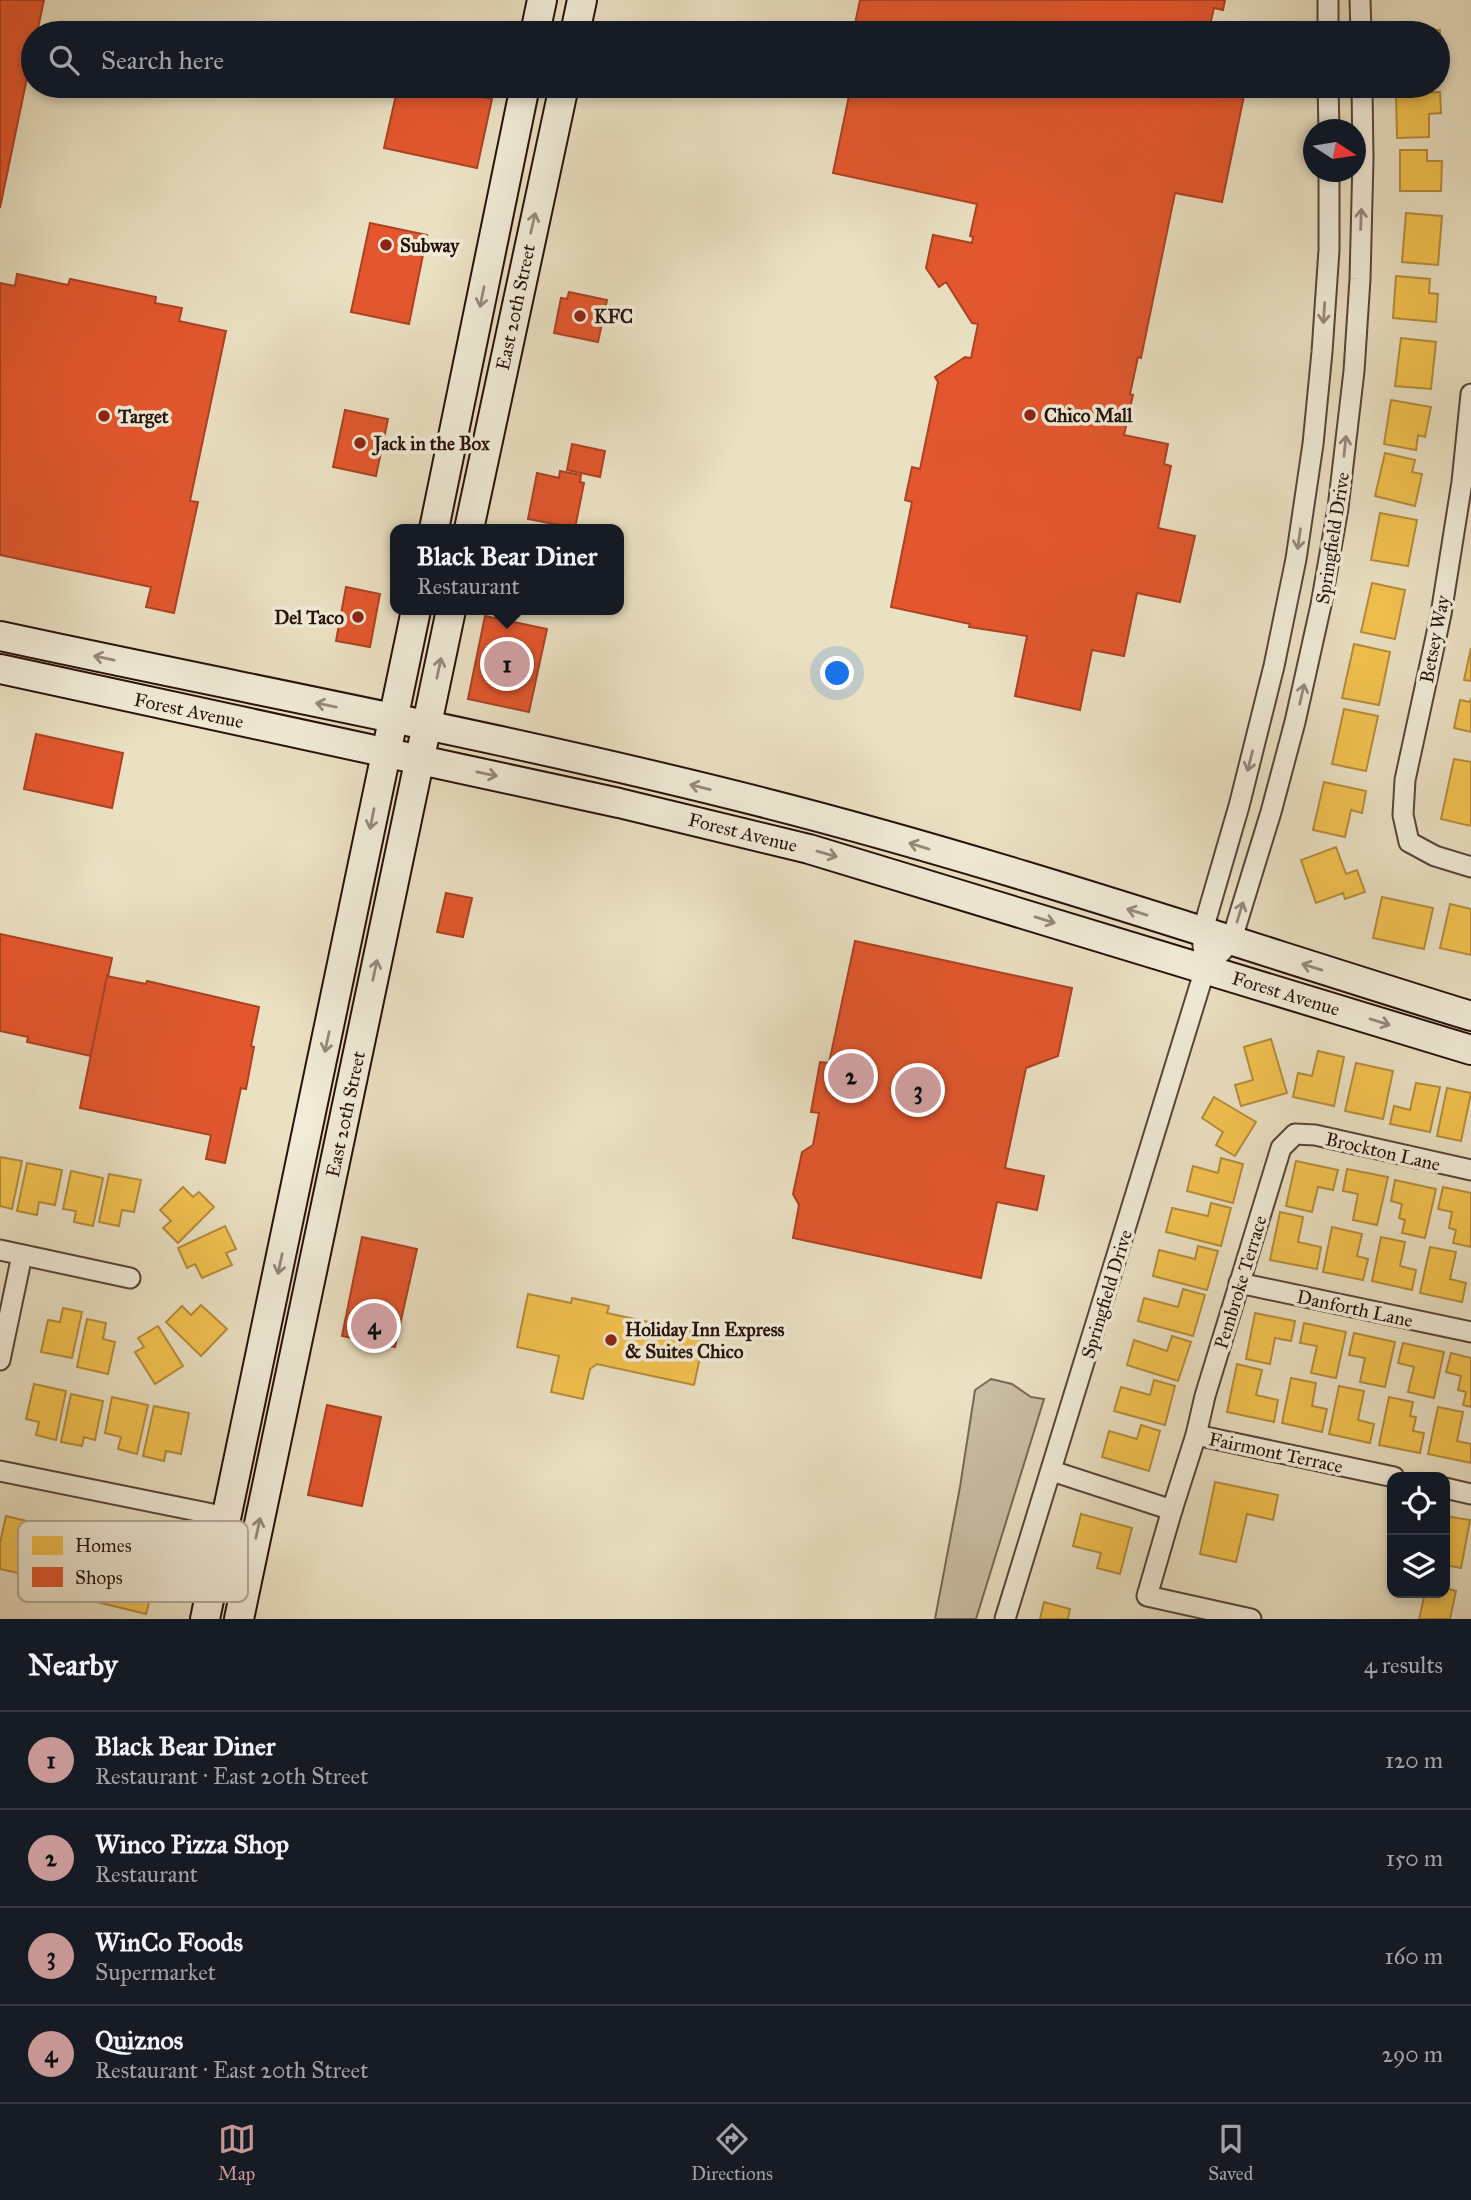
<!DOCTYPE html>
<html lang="en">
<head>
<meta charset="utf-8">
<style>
  body { margin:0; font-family:"IM FELL Great Primer",serif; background:#20242c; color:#f1f3f6 }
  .controls { position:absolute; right:21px; bottom:21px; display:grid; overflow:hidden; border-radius:14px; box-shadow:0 4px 10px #0003 }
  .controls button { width:63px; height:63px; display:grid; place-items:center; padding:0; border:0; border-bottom:2px solid #363941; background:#171b24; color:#f1f3f6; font:35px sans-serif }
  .compass { position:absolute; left:1303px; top:119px; width:63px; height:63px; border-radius:50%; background:#171b24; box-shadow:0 4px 10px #0003; rotate:102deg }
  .you { position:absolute; left:838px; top:674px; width:24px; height:24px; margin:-18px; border:5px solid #fff; border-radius:50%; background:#1a73e8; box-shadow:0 0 0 10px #1a73e833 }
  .badge { display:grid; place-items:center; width:46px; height:46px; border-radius:50%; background:#c59692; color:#111; font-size:23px; font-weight:700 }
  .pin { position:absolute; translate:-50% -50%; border:4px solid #fff; box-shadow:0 2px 7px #0006 }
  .popup { position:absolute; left:390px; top:524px; width:234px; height:91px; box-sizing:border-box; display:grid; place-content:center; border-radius:14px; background:#171b24; filter:drop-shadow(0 2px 5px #0005); font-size:23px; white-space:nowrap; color:#9ea1a6 }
  .popup b { font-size:26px; color:#f1f3f6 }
  .popup::after { content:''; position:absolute; left:50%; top:100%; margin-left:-14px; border:14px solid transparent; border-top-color:#171b24 }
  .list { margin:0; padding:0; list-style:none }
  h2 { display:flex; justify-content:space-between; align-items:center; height:91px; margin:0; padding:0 28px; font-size:30px }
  h2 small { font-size:23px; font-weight:400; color:#9ea1a6 }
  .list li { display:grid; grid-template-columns:46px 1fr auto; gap:21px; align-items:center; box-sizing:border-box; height:98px; padding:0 28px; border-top:2px solid #363941 }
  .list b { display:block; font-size:26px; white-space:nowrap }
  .list p { margin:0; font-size:23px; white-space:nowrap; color:#9ea1a6 }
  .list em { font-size:23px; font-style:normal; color:#9ea1a6 }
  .icon { flex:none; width:38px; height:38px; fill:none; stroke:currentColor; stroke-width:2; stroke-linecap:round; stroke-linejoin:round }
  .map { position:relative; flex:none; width:1471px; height:1619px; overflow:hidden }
  .search { position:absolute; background:#171b24; box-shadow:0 4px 10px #0003; left:21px; right:21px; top:21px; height:77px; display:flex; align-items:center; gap:18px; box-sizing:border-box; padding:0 24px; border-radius:38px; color:#9ea1a6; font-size:26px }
  .sheet { height:483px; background:#171b24 }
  nav { display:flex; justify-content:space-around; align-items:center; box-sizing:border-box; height:98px; border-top:2px solid #363941; background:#171b24; font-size:19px; color:#9ea1a6 }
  nav a { display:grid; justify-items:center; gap:4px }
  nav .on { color:#c59692 }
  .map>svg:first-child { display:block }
</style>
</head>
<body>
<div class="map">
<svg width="1471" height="1619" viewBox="0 0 1471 1619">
  <rect width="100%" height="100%" fill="#eae0c2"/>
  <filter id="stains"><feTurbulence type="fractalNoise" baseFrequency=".00286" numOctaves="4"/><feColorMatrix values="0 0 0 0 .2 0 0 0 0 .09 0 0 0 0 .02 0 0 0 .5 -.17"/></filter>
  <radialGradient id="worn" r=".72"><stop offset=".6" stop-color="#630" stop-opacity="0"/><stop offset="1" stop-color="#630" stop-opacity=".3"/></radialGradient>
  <polygon fill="#c9bda3" stroke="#786756" stroke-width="2" points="991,1379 1012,1384 1031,1397 1044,1399 976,1619 935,1619 960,1487 975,1390"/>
  <g fill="#f2c14e" stroke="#b58c3a" stroke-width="2">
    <polygon points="1405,30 1440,30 1440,78 1438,78 1438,33 1405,33"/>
    <polygon points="1440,92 1441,113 1429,114 1429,137 1397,138 1396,93"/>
    <polygon points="1400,150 1427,150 1427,161 1442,161 1441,191 1400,191"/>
    <polygon points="1406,213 1442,216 1438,265 1402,262"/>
    <polygon points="1396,276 1430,279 1429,293 1438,294 1436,322 1393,318"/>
    <polygon points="1401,338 1436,342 1431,389 1395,386"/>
    <polygon points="1391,400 1431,407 1425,437 1418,435 1416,450 1384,444"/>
    <polygon points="1385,453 1415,460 1412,472 1422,474 1415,506 1375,496"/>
    <polygon points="1380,513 1417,520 1408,566 1371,560"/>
    <polygon points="1372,583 1405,590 1395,639 1361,632"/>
    <polygon points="1354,644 1390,652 1379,705 1342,698"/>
    <polygon points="1471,648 1471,681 1464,680"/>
    <polygon points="1471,698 1471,732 1454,728 1460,700 1470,702"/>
    <polygon points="1344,709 1378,716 1366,771 1332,764"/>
    <polygon points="1454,759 1471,762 1471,826 1441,819"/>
    <polygon points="1324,782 1366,791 1362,813 1351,810 1345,837 1313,830"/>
    <polygon points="1336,847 1346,874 1357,870 1365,892 1345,899 1343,893 1316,903 1301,860"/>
    <polygon points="1382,897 1433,908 1424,949 1373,938"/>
    <polygon points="1450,904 1471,909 1471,955 1440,948"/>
    <polygon points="1271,1039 1287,1093 1241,1106 1235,1085 1253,1080 1244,1047"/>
    <polygon points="1318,1051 1344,1057 1334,1106 1293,1097 1298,1073 1312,1076"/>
    <polygon points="1356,1063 1393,1071 1383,1119 1345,1111"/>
    <polygon points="1416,1083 1440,1087 1430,1132 1390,1124 1394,1106 1410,1110"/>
    <polygon points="1447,1088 1471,1093 1461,1141 1437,1136"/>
    <polygon points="1214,1097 1256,1122 1235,1156 1216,1145 1223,1132 1202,1118"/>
    <polygon points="0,1157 22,1161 12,1209 0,1206"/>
    <polygon points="1221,1158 1243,1164 1233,1203 1187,1191 1193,1166 1218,1173"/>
    <polygon points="1296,1161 1338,1170 1333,1190 1318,1187 1312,1212 1286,1206"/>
    <polygon points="27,1163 62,1170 55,1205 39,1202 37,1215 17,1211"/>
    <polygon points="1347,1169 1388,1177 1377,1225 1353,1220 1358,1194 1343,1191"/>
    <polygon points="71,1171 103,1178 93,1226 74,1222 76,1211 63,1209"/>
    <polygon points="109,1174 141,1180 134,1212 122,1210 119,1226 99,1222"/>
    <polygon points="1395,1180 1436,1189 1425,1238 1402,1233 1405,1220 1399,1218 1402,1204 1391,1201"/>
    <polygon points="183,1187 193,1197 199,1192 214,1207 178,1243 163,1228 171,1221 160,1210"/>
    <polygon points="1443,1187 1471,1193 1471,1247 1453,1243 1456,1230 1449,1228 1452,1212 1438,1209"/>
    <polygon points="1211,1203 1231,1208 1221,1246 1166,1232 1172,1208 1208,1216"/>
    <polygon points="1280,1212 1303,1217 1298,1242 1321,1247 1317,1269 1270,1260"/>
    <polygon points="225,1226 236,1249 226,1253 232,1265 202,1278 195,1264 187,1268 178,1248"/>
    <polygon points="1332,1227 1362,1234 1357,1256 1368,1259 1363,1280 1323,1272"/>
    <polygon points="1381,1237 1405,1242 1400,1266 1416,1270 1412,1290 1372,1281"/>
    <polygon points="1198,1246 1218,1251 1207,1290 1153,1276 1159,1250 1195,1259"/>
    <polygon points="1430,1247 1456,1252 1450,1279 1466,1283 1462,1302 1420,1293"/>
    <polygon points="1183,1289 1205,1295 1193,1336 1138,1321 1144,1298 1178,1307"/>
    <polygon points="528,1294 571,1303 572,1298 609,1306 607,1313 705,1334 694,1385 597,1364 590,1369 583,1399 551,1392 559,1356 517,1347"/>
    <polygon points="201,1305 227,1329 201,1356 166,1322 182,1306 191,1315"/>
    <polygon points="63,1308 82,1312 72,1358 41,1352 48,1320 60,1322"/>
    <polygon points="1255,1313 1295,1321 1291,1341 1275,1338 1270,1364 1246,1359"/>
    <polygon points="87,1319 106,1323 103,1339 115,1342 108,1374 77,1367"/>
    <polygon points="1304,1323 1346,1332 1336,1378 1311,1373 1317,1346 1300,1343"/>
    <polygon points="158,1326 183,1366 155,1384 135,1352 144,1347 138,1338"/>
    <polygon points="1354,1333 1395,1342 1385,1387 1360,1382 1365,1358 1349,1355"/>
    <polygon points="1172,1336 1191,1342 1178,1381 1127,1365 1134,1340 1167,1351"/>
    <polygon points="1403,1343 1444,1352 1434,1398 1408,1392 1414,1367 1398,1363"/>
    <polygon points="1451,1353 1471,1358 1471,1407 1463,1405 1466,1392 1458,1390 1461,1376 1446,1372"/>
    <polygon points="1237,1364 1262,1370 1256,1395 1278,1400 1274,1422 1227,1412"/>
    <polygon points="1291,1378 1316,1383 1312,1406 1327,1409 1322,1432 1282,1423"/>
    <polygon points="1154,1380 1175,1386 1165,1425 1114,1411 1121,1387 1150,1395"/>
    <polygon points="34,1384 66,1391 56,1440 36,1435 39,1422 26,1419"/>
    <polygon points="1339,1386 1364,1391 1358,1420 1374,1424 1370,1443 1329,1434"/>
    <polygon points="71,1394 103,1401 95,1440 84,1437 82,1446 61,1442"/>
    <polygon points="112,1397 148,1405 137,1454 118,1449 121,1437 105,1433"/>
    <polygon points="1389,1397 1413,1402 1410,1416 1416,1417 1413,1431 1424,1433 1420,1453 1379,1445"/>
    <polygon points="154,1406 189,1413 181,1454 166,1451 164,1461 143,1456"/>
    <polygon points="1438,1407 1463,1412 1457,1441 1471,1444 1471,1463 1428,1454"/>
    <polygon points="1141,1425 1160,1431 1149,1471 1102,1457 1109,1431 1137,1439"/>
    <polygon points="1215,1482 1278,1495 1273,1520 1247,1514 1236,1562 1200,1554"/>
    <polygon points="1081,1514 1132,1528 1120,1574 1097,1568 1101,1553 1073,1546"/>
    <polygon points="6,1516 27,1521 25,1531 40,1534 33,1566 20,1563 18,1573 0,1569 0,1543"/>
    <polygon points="1445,1516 1470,1520 1461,1568 1445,1565"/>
    <polygon points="119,1549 170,1562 163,1590 153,1588 146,1614 97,1602 103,1574 112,1577"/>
    <polygon points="1445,1588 1456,1591 1450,1619 1419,1619 1425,1593 1445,1593"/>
    <polygon points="1044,1602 1070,1609 1068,1619 1040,1619"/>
  </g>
  <g fill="#e4572e" stroke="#ab4223" stroke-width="2">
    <polygon points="0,0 44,0 37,33 33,33 33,49 0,208"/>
    <polygon points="860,0 1225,0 1223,10 1214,8 1208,33 853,33"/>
    <polygon points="398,86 427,86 492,99 477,168 384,148"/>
    <polygon points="851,86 1246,86 1222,202 1175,193 1141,358 1138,357 1130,394 1133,395 1124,435 1168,444 1164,464 1171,466 1158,528 1195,536 1180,602 1137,593 1124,656 1092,650 1080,710 1015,696 1027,636 969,627 970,624 891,607 912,502 905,500 912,467 920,469 938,382 935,377 965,357 971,358 978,324 972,323 946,282 939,287 926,268 933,235 972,243 973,237 970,236 977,204 833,173"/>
    <polygon points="370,223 427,235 409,324 351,312"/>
    <polygon points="17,274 68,285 70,279 156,297 155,303 182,308 179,321 226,331 190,501 198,502 174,613 146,607 151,587 0,555 0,283 15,286"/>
    <polygon points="569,292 607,300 598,342 554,333 561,298 567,299"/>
    <polygon points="345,410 388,419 376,476 333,467"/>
    <polygon points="572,444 605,451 600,477 567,470"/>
    <polygon points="560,471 581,475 580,482 584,483 575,528 528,519 537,473 559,478"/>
    <polygon points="346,587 380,594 370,647 336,641"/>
    <polygon points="485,616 547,629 529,712 468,699"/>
    <polygon points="36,734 123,753 112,808 24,789"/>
    <polygon points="446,893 472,898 463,937 437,932"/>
    <polygon points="0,934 112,958 91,1056 27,1042 28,1037 0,1031"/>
    <polygon points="855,941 1072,988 1058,1056 1026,1068 1005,1168 1044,1176 1037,1210 997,1202 981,1278 793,1238 799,1205 793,1194 802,1152 813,1145 819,1113 811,1112 820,1062 829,1063"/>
    <polygon points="107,976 146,984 147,981 259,1007 251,1046 254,1047 246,1089 241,1088 225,1163 206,1159 211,1135 80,1108"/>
    <polygon points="362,1237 417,1249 395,1347 342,1336"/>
    <polygon points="327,1405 381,1417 362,1506 308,1495"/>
  </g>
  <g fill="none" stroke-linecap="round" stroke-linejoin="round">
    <defs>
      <g id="street">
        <polyline points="1328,0 1328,33"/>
        <polyline points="1360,0 1361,33"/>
        <polyline points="1328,86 1329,130"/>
        <polyline points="1471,394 1462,482 1441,614 1405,780 1403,815 1409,842 1435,856 1471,867"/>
        <polyline points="1205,969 1231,942 1271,812 1295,722 1321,605 1338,508 1354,371 1360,279 1363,159 1362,86"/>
        <polyline points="0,1250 130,1278"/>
        <polyline points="1239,1283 1471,1332"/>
        <polyline points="0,1360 22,1255"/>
        <polyline points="1196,1435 1205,1396 1281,1148 1295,1134 1315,1135 1471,1170"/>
        <polyline points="0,1471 227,1517"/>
        <polyline points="1052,1471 1172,1510 1196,1435 1394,1477"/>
        <polyline points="1445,1488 1471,1494"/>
        <polyline points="1172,1510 1147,1596 1251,1619"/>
        <polyline points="1005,1619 1205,969 1202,933 1239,806 1274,666 1296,559 1313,444 1322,352 1329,250 1329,172"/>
      </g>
      <g id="secondary">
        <polyline points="535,33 542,0"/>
        <polyline points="575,33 582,0"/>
        <polyline points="434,529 525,86"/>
        <polyline points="469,529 564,86"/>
        <path d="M0,636C254,691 510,738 761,802C1001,863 1235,943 1471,1016"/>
        <polyline points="0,669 619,803 809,849 1471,1050"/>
        <polyline points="205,1619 416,610"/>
        <polyline points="239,1619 451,610"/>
      </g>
    </defs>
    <use href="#street" stroke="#574538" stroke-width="23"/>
    <use href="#secondary" stroke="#26110a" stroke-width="32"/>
    <use href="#street" stroke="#f1ebd7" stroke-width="19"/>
    <use href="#secondary" stroke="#f1ebd7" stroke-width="28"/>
  </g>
  <defs><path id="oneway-shaft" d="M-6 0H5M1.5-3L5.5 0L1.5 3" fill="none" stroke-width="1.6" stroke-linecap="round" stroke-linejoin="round" transform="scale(1.75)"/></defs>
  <g stroke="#96897b">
    <use href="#oneway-shaft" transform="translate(1361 219) rotate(-88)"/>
    <use href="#oneway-shaft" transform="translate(533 223) rotate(-77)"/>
    <use href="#oneway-shaft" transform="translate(482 297) rotate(101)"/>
    <use href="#oneway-shaft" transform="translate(1324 313) rotate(94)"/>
    <use href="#oneway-shaft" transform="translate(1345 446) rotate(-84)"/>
    <use href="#oneway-shaft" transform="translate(1299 539) rotate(98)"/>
    <use href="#oneway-shaft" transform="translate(104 658) rotate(-168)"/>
    <use href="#oneway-shaft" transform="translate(439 668) rotate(-78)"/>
    <use href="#oneway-shaft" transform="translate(1302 694) rotate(-77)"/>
    <use href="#oneway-shaft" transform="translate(326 705) rotate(-168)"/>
    <use href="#oneway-shaft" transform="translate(1250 761) rotate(104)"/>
    <use href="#oneway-shaft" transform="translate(487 774) rotate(12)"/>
    <use href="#oneway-shaft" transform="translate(700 787) rotate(-166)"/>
    <use href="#oneway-shaft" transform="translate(372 819) rotate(101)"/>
    <use href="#oneway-shaft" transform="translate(919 846) rotate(-163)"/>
    <use href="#oneway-shaft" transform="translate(827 854) rotate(16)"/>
    <use href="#oneway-shaft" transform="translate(1137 912) rotate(-163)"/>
    <use href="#oneway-shaft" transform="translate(1240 912) rotate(-73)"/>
    <use href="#oneway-shaft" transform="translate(1045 920) rotate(17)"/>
    <use href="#oneway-shaft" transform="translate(1312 967) rotate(-163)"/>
    <use href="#oneway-shaft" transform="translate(375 970) rotate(-78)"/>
    <use href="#oneway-shaft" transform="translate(1380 1022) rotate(17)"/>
    <use href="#oneway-shaft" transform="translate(327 1042) rotate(102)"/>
    <use href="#oneway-shaft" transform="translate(280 1264) rotate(102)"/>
    <use href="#oneway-shaft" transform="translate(258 1528) rotate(-78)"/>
  </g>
  <g fill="#8f2418" stroke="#f1ebd7" stroke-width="2.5">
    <circle cx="386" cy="245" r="7"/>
    <circle cx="580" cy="316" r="7"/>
    <circle cx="1030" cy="415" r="7"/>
    <circle cx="104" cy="416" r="7"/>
    <circle cx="360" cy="443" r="7"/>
    <circle cx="358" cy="617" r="7"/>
    <circle cx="611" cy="1340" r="7"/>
  </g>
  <g text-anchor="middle" stroke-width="7" stroke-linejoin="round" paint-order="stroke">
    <g font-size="19" font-weight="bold" fill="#26110a" stroke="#f1ebd7" text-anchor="start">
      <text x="400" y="252">Subway</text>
      <text x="594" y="323">KFC</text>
      <text x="1044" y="422">Chico Mall</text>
      <text x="118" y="423">Target</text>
      <text x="374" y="450">Jack in the Box</text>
      <text x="344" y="624" text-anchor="end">Del Taco</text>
      <text x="625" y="1336">Holiday Inn Express<tspan x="625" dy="22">&amp; Suites Chico</tspan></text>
    </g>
    <g font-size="19" fill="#26110a" stroke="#f1ebd7">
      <text transform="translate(515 307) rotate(-78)" y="7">East 20th Street</text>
      <text transform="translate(1332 538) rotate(-81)" y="7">Springfield Drive</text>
      <text transform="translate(1434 639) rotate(-79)" y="7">Betsey Way</text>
      <text transform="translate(189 710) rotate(12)" y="7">Forest Avenue</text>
      <text transform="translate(743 832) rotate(14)" y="7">Forest Avenue</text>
      <text transform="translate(1286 993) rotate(17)" y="7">Forest Avenue</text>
      <text transform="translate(345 1114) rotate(-78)" y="7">East 20th Street</text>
      <text transform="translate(1383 1151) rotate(13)" y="7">Brockton Lane</text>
      <text transform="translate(1240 1282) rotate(-73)" y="7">Pembroke Terrace</text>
      <text transform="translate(1106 1294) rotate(-73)" y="7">Springfield Drive</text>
      <text transform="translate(1355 1308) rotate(12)" y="7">Danforth Lane</text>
      <text transform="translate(1276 1452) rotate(12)" y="7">Fairmont Terrace</text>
    </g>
  </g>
  <rect x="18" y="1521" width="230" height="81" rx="10" fill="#f1ebd7" stroke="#b4aa9a" stroke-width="2"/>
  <rect x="32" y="1536" width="31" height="19" fill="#f2c14e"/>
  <rect x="32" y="1567" width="31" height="20" fill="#e4572e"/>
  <g font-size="19" fill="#26110a">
    <text x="75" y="1552">Homes</text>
    <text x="75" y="1584">Shops</text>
  </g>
  <rect width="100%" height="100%" filter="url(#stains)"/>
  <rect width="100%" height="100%" fill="url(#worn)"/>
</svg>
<div class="controls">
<button><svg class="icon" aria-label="locate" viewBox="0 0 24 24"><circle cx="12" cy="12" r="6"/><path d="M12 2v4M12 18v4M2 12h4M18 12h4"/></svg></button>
<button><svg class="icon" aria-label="layers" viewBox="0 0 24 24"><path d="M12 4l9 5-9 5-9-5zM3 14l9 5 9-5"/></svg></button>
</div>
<svg class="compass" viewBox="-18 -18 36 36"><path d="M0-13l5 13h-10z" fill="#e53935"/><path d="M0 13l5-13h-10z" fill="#9ea1a6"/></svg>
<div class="you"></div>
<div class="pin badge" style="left:507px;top:664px">1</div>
<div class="popup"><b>Black Bear Diner</b>Restaurant</div>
<div class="pin badge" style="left:851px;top:1076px">2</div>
<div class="pin badge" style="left:918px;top:1090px">3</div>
<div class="pin badge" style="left:374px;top:1326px">4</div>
<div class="search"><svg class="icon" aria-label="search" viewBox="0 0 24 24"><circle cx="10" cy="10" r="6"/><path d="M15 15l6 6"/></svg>Search here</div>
</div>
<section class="sheet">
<h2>Nearby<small>4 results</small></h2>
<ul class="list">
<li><span class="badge">1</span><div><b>Black Bear Diner</b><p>Restaurant · East 20th Street</p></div><em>120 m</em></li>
<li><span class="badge">2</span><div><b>Winco Pizza Shop</b><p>Restaurant</p></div><em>150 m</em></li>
<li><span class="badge">3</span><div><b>WinCo Foods</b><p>Supermarket</p></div><em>160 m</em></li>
<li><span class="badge">4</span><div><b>Quiznos</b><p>Restaurant · East 20th Street</p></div><em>290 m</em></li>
</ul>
</section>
<nav>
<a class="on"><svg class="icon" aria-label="map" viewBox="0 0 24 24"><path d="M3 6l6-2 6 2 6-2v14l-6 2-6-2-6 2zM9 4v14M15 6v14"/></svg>Map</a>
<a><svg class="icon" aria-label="directions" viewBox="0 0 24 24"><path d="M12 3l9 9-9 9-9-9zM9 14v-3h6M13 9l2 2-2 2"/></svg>Directions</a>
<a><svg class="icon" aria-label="saved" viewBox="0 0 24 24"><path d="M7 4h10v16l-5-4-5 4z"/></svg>Saved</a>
</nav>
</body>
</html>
